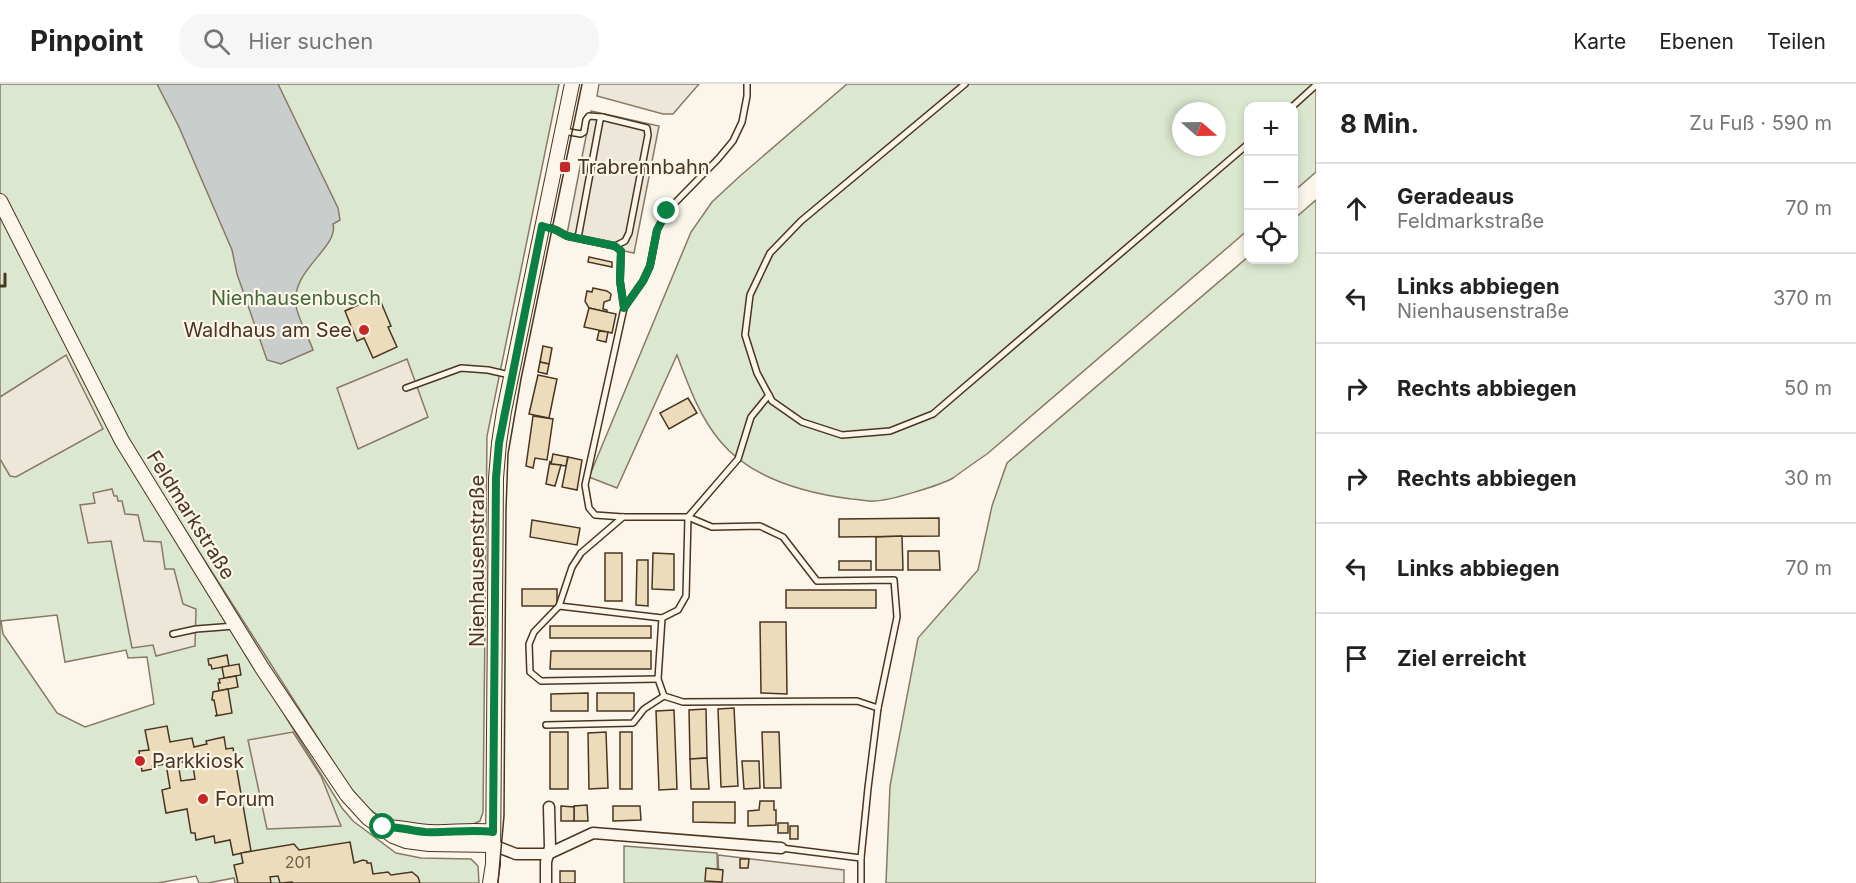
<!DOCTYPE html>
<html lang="de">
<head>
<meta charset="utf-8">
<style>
  body { margin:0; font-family:Inter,sans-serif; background:#f6f6f6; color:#222 }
  .controls { position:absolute; right:18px; top:18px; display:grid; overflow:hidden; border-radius:12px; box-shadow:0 3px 9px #0003 }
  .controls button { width:54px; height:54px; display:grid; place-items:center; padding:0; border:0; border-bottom:2px solid #e0e0e0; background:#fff; color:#222; font:30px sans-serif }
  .compass { position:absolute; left:1172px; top:18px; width:54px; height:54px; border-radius:50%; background:#fff; box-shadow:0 3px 9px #0003; rotate:110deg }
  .stop { position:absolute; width:18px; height:18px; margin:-14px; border:4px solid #0b8043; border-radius:50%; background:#fff }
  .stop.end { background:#0b8043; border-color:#fff; box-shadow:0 2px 6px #0008 }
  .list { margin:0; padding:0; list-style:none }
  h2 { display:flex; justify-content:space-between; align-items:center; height:78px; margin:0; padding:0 24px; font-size:26px }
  h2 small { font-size:20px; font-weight:400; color:#767676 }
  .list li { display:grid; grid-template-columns:39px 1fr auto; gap:18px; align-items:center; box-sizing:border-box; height:90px; padding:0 24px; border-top:2px solid #e0e0e0 }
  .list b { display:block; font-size:22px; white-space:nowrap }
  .list p { margin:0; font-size:20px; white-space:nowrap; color:#767676 }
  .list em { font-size:20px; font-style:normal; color:#767676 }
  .icon { flex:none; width:33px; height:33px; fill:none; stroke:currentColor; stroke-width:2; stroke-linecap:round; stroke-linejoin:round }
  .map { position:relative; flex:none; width:1316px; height:799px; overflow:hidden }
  header { display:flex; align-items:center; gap:36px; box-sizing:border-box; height:84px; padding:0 30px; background:#fff; border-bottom:2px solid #e0e0e0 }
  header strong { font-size:28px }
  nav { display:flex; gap:33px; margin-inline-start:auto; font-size:21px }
  .search { width:420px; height:54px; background:#f6f6f6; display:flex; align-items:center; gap:15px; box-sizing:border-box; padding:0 21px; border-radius:24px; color:#767676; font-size:22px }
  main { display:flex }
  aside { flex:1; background:#fff }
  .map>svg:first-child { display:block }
</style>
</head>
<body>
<header>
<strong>Pinpoint</strong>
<div class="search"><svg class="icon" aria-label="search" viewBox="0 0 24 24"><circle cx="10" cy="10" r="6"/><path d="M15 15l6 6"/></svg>Hier suchen</div>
<nav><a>Karte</a><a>Ebenen</a><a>Teilen</a></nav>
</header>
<main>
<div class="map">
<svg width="1316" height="799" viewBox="0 0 1316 799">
  <rect width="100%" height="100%" fill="#fbf6e9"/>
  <g fill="#dce7d0" stroke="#887966" stroke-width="1.5" fill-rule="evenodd">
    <path d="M0,0H559L487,352L483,728L480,737C466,745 455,743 439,743C402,742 382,741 355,712L131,361L0,115Z"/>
    <path d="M847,0H1316V88L1294,107V22H1248V146L987,370C975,378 964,386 953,394C941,401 889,417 874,417C867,418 858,415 851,415C805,409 751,395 720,357C699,332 688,300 677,271L617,404L589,393L691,148L712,118L740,92ZM1181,27H1217V63H1181Z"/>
    <polygon points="1316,116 1316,799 886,799 890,702 918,554 978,486 992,422 1007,379 1248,173 1248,176 1294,176 1294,135"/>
    <path d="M0,120L120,365L342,724L353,737L396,769L421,774L471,775L478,782L479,799H235L234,794L208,799H199L196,792L158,799H0ZM57,531L65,578L126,566L128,574L147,573L154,620L85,643L57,629L3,550L1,537Z"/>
    <polygon points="624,762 717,769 718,799 624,799"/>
  </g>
  <g fill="#ede7d9" stroke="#887966" stroke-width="1.5">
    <polygon points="599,0 699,0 673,30 663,30 597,12"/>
    <polygon points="591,27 659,42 634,169 566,155"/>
    <polygon points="66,271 103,345 16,393 10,392 0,375 0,313"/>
    <polygon points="407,275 428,333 358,365 337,304"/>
    <polygon points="112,405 114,412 117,412 118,417 122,417 125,430 138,431 144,457 161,458 165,485 174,485 183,520 196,525 195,562 156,572 153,561 132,564 111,457 88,459 80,421 95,419 93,409"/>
    <polygon points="293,648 321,692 341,742 267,745 248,656"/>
    <polygon points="718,771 844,786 844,799 719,799"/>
  </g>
  <path fill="#c9cecd" stroke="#887966" stroke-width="1.5" d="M157,0H278L338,124L340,136L333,140C339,164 290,186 296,222C298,234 309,254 313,266L281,280L267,276L237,190L232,166L179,43Z"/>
  <g fill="#ecdcbc" stroke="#4a3520" stroke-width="1.5" fill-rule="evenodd">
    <polygon points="589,173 612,178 612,183 588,178"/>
    <polygon points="593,204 607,207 611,210 610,216 604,218 603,225 607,226 607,228 589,224 585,217 587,207 592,208"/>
    <polygon points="373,214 375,218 380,216 391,242 388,243 397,263 373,274 364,254 357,257 345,227"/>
    <polygon points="589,224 616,230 612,249 584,243"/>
    <polygon points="599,247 608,248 606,258 597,256"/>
    <polygon points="543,262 552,264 549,280 540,278"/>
    <polygon points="540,278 549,280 547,290 538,288"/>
    <polygon points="538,291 557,295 549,334 529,330"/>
    <polygon points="688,314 697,329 669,345 660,329"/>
    <polygon points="533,332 553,335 547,376 535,374 533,384 526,382"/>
    <polygon points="553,370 568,373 566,382 551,380"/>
    <polygon points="568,373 582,376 577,406 562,403"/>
    <polygon points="550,377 551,380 561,381 555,402 546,400"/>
    <polygon points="939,434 939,452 839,453 839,435"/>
    <polygon points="532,436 580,444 577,461 530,453"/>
    <polygon points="902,452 903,486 876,486 876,453"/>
    <polygon points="908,467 939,467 940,486 908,486"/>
    <rect x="605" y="469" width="17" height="48"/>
    <polygon points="653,469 674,470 674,506 652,505"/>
    <polygon points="637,476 648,476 648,522 636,521"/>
    <rect x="839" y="477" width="32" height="9"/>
    <rect x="522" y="505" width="35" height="17"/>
    <rect x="786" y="506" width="90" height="18"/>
    <polygon points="760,538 786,538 787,610 761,609"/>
    <rect x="550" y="542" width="101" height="12"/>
    <polygon points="551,567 651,567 651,585 550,585"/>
    <polygon points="227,571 229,582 212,585 211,581 209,581 208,575"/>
    <polygon points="239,580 241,591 224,594 222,583"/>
    <polygon points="236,592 238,603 219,607 218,599 220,599 219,595"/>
    <polygon points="228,605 232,629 215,632 217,631 214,616 212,616 213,608"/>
    <polygon points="588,609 588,627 551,627 551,610"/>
    <rect x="597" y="609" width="37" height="18"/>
    <polygon points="734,624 738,702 721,703 718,625"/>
    <polygon points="706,625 707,674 690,675 689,626"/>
    <polygon points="674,626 677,705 659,706 656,627"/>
    <path d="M167,642L170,658L192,654L194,663L207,660L206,657L224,653L226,665L233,664L251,767L233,771L230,756L215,759L214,752L196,756L195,749H191L187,725L166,729L162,706L170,704L166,680L152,682L153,685L142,687L139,667L149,666L145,646ZM192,676L195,695L181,697L178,679Z"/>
    <rect x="550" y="648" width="18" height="57"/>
    <polygon points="606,648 608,704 589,705 588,649"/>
    <rect x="620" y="648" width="12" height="57"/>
    <polygon points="762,648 779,648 781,704 764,704"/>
    <polygon points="707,674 709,705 691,705 690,675"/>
    <polygon points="742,677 759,677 760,704 744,705"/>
    <polygon points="760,717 774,717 774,726 776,726 776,741 748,742 748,727 759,726"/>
    <polygon points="693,718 735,718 735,739 693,738"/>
    <polygon points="587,721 588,737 574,737 574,722"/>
    <polygon points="561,722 574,723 574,737 561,737"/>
    <polygon points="613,722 640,722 641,736 613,737"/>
    <rect x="778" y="739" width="10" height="10"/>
    <rect x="790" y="742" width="8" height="13"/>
    <polygon points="350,758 354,779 363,776 367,777 367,779 371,779 373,790 388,788 391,791 412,788 418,793 420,799 292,799 292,798 280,799 278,792 270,793 271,799 238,799 234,781 243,779 241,769 294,760 299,766"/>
    <polygon points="740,775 749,775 748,784 740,784"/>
    <polygon points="706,784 723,786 722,798 705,797"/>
    <rect x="560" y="787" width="15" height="12"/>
  </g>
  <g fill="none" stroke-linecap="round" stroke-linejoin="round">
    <defs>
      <g id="lane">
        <polyline points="747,0 747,12 742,38 733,57 718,75 667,127 657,146 650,182 643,197 624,224 585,401 589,424 595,431 623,433 688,433 712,443 760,442 783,453 817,497 894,496 897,533 878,624 868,704 861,774 861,799"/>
        <polyline points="965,0 801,137 770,169 750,211 745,251 757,289 772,317 802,338 842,351 890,347 933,330 1248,60"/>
        <polyline points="1293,22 1316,1"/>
        <polyline points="563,47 581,50 584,48 586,36 589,32 602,33"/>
        <polyline points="545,142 556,146 567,152 615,162 621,167 620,197 624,224"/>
        <polyline points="578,154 600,36 602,33 647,44 648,51 629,149 625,157 615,162"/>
        <polyline points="406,304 461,284 488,286 510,291"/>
        <polyline points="769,311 751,333 738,375 688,433 686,512 678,526 662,534 658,595 664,612 683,618 857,617 878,624"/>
        <polyline points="623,433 581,469 572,483 559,522 534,548 529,560 530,588 541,597 658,595"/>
        <polyline points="559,522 662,534"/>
        <polyline points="173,550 196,545 235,542"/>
        <polyline points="546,641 633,639 644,625 664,612"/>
        <polyline points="781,764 861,774"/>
      </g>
      <g id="street">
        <polyline points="493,761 516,770 548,770 593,749 781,764"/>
        <polyline points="546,799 546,778 550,763 549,723"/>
      </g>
      <g id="secondary">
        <polyline points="0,117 122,357 262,584 347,711 368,734 393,752 406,757 429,760 493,761"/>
        <path d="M383,743C399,742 414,748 430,748C451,749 472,745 493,748"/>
        <polyline points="490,799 493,780 496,394 499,359 504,327 572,0"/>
      </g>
    </defs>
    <use href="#lane" stroke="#4a3520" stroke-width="8"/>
    <use href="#street" stroke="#4a3520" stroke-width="13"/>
    <use href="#secondary" stroke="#4a3520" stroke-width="16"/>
    <use href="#lane" stroke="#fbf6e9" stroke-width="5"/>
    <use href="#street" stroke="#fbf6e9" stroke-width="10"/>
    <use href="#secondary" stroke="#fbf6e9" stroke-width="14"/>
    <polyline stroke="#4a3520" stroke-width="1.5" points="498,799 504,732 506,425 508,370 521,295 582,0"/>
    <polyline stroke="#4a3520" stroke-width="3" points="0,202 5,202 5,190"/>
  </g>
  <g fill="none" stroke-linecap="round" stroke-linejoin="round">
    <path stroke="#0b8043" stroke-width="8" d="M383,743C398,742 411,747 425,748C448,749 471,745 493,748L496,394L499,359L542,142L556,146L567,152L615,162L621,167L620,197L624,224L643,197L650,182L657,146L667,127"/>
  </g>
  <g fill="#c62828" stroke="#fbf6e9" stroke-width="2">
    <rect x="559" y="77" width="12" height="12" rx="3"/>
    <circle cx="364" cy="246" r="6"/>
    <circle cx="140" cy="677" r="6"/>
    <circle cx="203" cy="715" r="6"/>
  </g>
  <g text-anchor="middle" stroke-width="4.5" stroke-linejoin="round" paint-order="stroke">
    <g font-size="16" fill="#725f47">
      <text x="298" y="784">201</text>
    </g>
    <g font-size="20" fill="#4a3520" stroke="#fbf6e9" text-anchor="start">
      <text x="577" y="90">Trabrennbahn</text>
      <text x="352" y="253" text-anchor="end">Waldhaus am See</text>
      <text x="152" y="684">Parkkiosk</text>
      <text x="215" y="722">Forum</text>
    </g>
    <g font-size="20" fill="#436837" stroke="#fbf6e9">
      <text x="296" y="221">Nienhausenbusch</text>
    </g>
    <g font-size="20" fill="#4a3520" stroke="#fbf6e9">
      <text transform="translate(191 431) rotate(58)" y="7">Feldmarkstraße</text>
      <text transform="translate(477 477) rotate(-90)" y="7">Nienhausenstraße</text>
    </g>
  </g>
</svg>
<div class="controls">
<button>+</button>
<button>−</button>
<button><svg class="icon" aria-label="locate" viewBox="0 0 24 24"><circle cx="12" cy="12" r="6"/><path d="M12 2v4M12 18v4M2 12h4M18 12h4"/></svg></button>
</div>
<svg class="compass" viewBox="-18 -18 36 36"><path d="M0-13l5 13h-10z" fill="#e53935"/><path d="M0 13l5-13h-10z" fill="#767676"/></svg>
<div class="stop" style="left:383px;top:743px"></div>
<div class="stop end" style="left:667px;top:127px"></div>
</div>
<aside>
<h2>8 Min.<small>Zu Fuß · 590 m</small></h2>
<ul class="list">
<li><svg class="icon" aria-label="ahead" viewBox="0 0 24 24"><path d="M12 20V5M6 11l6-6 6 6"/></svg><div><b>Geradeaus</b><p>Feldmarkstraße</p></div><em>70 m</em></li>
<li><svg class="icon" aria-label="left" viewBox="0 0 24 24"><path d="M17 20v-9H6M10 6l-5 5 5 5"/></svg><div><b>Links abbiegen</b><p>Nienhausenstraße</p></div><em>370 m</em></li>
<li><svg class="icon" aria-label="right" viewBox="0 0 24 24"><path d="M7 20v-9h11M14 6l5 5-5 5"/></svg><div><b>Rechts abbiegen</b></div><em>50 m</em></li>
<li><svg class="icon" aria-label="right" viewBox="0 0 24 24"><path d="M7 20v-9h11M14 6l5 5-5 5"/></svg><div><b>Rechts abbiegen</b></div><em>30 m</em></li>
<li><svg class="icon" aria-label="left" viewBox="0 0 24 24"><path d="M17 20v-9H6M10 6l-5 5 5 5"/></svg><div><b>Links abbiegen</b></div><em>70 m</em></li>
<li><svg class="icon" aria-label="arrive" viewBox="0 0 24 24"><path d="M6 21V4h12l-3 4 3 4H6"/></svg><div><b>Ziel erreicht</b></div></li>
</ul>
</aside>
</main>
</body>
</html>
